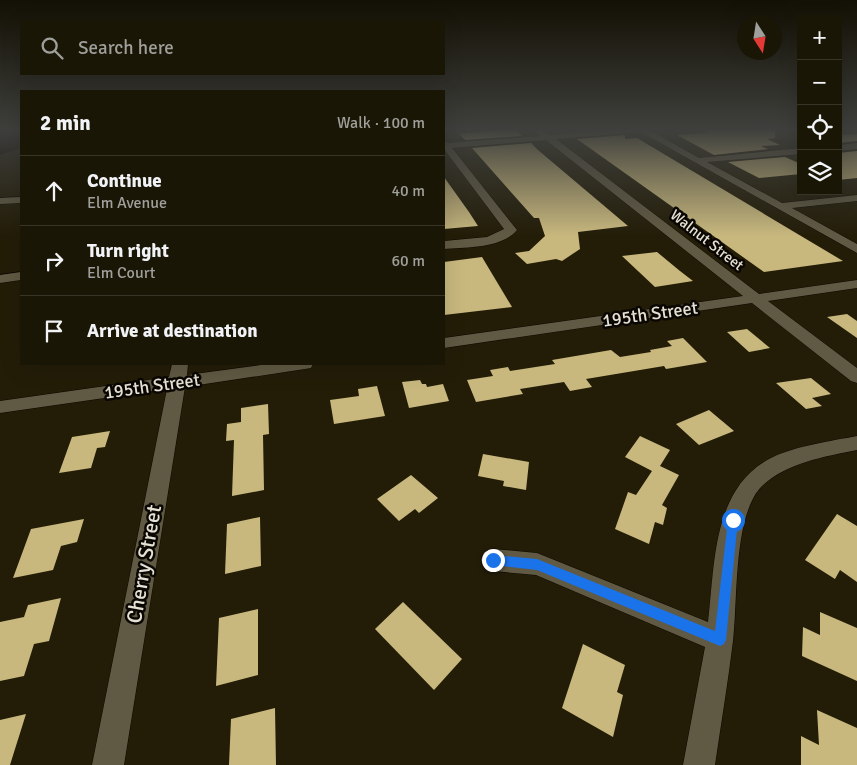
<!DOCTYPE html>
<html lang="en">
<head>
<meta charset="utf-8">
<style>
  body { margin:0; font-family:Signika,sans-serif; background:#272314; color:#f1f3f6 }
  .controls { position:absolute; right:15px; top:15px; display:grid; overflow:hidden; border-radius:0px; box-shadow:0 5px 20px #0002 }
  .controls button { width:45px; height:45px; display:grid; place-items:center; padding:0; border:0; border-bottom:1px solid #383528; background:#1a1606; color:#f1f3f6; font:25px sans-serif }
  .compass { position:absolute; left:737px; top:15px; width:45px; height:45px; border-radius:50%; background:#1a1606; box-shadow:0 5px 20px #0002; rotate:168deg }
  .stop { position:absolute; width:15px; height:15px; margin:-11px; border:4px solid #1a73e8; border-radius:50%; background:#fff }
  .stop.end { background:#1a73e8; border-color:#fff; box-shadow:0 1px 5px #0008 }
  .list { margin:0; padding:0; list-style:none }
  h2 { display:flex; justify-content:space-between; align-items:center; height:65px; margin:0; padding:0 20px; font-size:21px }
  h2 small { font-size:16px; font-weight:400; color:#9f9f9b }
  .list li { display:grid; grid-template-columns:32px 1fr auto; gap:15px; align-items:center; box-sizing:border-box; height:70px; padding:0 20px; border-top:1px solid #383528 }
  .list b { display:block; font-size:19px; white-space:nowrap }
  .list p { margin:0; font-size:16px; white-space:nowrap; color:#9f9f9b }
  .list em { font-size:16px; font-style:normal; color:#9f9f9b }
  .icon { flex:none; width:28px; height:28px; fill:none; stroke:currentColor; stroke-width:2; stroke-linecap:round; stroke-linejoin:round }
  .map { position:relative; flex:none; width:857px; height:765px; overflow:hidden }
  .search { position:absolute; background:#1a1606; box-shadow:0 5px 20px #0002; left:20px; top:20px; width:425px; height:55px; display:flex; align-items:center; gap:12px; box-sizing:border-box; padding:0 18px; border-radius:0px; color:#9f9f9b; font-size:19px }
  .panel { position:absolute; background:#1a1606; box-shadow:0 5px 20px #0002; left:20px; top:90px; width:425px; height:275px; border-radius:0px }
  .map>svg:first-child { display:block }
</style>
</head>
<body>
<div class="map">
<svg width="857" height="765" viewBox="0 0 857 765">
  <rect width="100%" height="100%" fill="#231d08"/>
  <polygon fill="#0e0200" points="0,129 21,129 21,148 0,155"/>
  <g fill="#c8b87e">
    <polygon points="514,129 522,136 465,140 459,134"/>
    <polygon points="701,129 775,129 775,138 767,139 780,145 761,146 768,149 714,155 677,135 710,133"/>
    <polygon points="857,134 857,141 838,143 838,135"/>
    <polygon points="625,135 625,139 637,138 843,261 764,272 577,139"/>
    <polygon points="531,143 538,150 628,226 578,232 580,249 562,261 556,259 527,264 515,253 529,251 545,236 539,218 534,218 472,148"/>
    <polygon points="857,151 857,178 838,180 838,153"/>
    <polygon points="785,157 801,164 801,174 759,178 728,162"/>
    <polygon points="444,177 469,212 478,226 444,229"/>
    <polygon points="657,252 680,271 693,281 655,287 622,256"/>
    <polygon points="482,257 512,307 444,315 444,262"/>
    <polygon points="847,314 857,321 857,338 827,317"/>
    <polygon points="747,329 770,348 749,352 727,332"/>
    <polygon points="683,338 707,362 666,369 664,366 586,379 592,387 570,391 564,382 520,389 523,394 476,402 467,380 493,376 490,370 508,367 510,371 555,364 552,360 611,350 620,357 651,352 650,350 672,346 667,341"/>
    <polygon points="811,378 831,394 812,398 822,406 806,409 776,383"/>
    <polygon points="420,380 422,384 426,384 427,387 443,384 449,401 409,408 402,382"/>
    <polygon points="377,386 385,416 334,424 330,400 359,396 358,389"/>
    <polygon points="268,404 269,434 263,435 264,490 232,496 234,440 226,441 227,424 241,422 241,408"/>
    <polygon points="709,410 734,431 699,445 676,424"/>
    <polygon points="110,431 105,447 97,448 91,468 59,473 72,437"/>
    <polygon points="640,436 670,450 660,466 679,475 662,505 667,508 663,525 655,522 649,544 615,529 628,492 636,495 652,471 625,457"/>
    <polygon points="483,454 529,462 526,490 503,486 504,481 478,476"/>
    <polygon points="411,475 438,498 419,513 415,509 399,521 377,499"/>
    <polygon points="837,514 857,526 857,582 840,570 835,579 805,560"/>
    <polygon points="260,517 261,566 225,574 227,524"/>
    <polygon points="84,519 77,542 61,546 53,570 13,578 31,529"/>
    <polygon points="61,598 49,641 34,644 24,676 0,681 0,622 24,617 28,605"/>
    <polygon points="403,602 462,659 434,690 375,629"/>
    <polygon points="258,609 258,675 216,686 219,618"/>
    <polygon points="820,612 857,628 857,681 802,656 803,627 820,635"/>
    <polygon points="583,644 625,665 617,692 623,695 613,737 562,708"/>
    <polygon points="275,708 276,765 229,765 231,719"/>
    <polygon points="817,710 857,728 857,765 801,765 801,736 819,745"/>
    <polygon points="26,714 10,765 0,765 0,720"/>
  </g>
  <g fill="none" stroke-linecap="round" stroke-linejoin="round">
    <defs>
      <g id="minor">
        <path d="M533,129H541L550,135L627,129H655L651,131L699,158L801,148V154L707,162L782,203L857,195V201L792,208L857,244V253L641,132L556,139L759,294L857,280V288L768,301L857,368V383L851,381L752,303L444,348V338L743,296L546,140L452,148L517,230C501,249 466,247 444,249V241L487,237L504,229L444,149V141L448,143L540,136Z"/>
        <polygon points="857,143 857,149 838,151 838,145"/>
        <polygon points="21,197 21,203 0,204 0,198"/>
        <polygon points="21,272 21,280 0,283 0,275"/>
        <polygon points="172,364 188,364 187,375 268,364 313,364 311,368 305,369 185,387 124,765 92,765 167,389 0,413 0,401 169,377"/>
        <path d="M857,436V450C824,457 788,462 762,486C733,515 738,600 733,641C728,682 721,724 715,765H683L705,647L536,575L493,571L484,568L481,560L484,552L493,549L537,553L708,622C715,564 712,488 771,458C795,446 831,441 857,436Z"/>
      </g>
    </defs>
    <use href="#minor" stroke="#0c0700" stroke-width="1"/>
    <use href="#minor" fill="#605943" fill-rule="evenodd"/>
  </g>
  <linearGradient id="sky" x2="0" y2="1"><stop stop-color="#131004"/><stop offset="0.55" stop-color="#3f403d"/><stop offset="1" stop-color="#3f403d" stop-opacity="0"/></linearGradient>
  <rect width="857" height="236" fill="url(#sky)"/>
  <polygon fill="#1a73e8" points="733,516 738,520 726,640 724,644 720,646 537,570 493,565 489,564 487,560 489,556 493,555 537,559 715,631 728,520"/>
  <g text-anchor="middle" stroke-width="5" stroke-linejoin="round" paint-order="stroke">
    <g font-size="15" fill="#e5e1d5" stroke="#0a0702">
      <text transform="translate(707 240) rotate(38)" y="5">Walnut Street</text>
    </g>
    <g font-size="18" fill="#e5e1d5" stroke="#0a0702">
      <text transform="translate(650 314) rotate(-8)" y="6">195th Street</text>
      <text transform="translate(152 386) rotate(-8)" y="6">195th Street</text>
    </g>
    <g font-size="21" fill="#e5e1d5" stroke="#0a0702">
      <text transform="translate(144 564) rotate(-80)" y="7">Cherry Street</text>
    </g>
  </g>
</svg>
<div class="controls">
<button>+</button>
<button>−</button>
<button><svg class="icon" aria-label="locate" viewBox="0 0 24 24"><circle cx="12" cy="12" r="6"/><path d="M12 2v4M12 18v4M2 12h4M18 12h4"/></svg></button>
<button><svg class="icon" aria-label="layers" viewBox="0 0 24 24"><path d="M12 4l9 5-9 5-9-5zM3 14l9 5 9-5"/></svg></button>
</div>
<svg class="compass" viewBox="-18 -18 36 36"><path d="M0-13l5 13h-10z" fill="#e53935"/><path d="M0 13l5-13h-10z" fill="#9f9f9b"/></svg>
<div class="stop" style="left:733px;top:520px"></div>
<div class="stop end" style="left:493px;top:560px"></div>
<div class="search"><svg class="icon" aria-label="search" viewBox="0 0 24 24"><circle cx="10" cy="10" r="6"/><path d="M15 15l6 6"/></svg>Search here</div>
<section class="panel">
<h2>2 min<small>Walk · 100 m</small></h2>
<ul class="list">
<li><svg class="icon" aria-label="ahead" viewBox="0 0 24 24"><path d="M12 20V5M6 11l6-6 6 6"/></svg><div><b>Continue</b><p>Elm Avenue</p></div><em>40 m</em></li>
<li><svg class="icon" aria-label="right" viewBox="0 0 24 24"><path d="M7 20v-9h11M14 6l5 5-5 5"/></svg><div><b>Turn right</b><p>Elm Court</p></div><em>60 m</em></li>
<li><svg class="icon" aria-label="arrive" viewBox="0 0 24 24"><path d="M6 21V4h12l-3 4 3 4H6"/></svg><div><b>Arrive at destination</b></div></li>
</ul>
</section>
</div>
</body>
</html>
